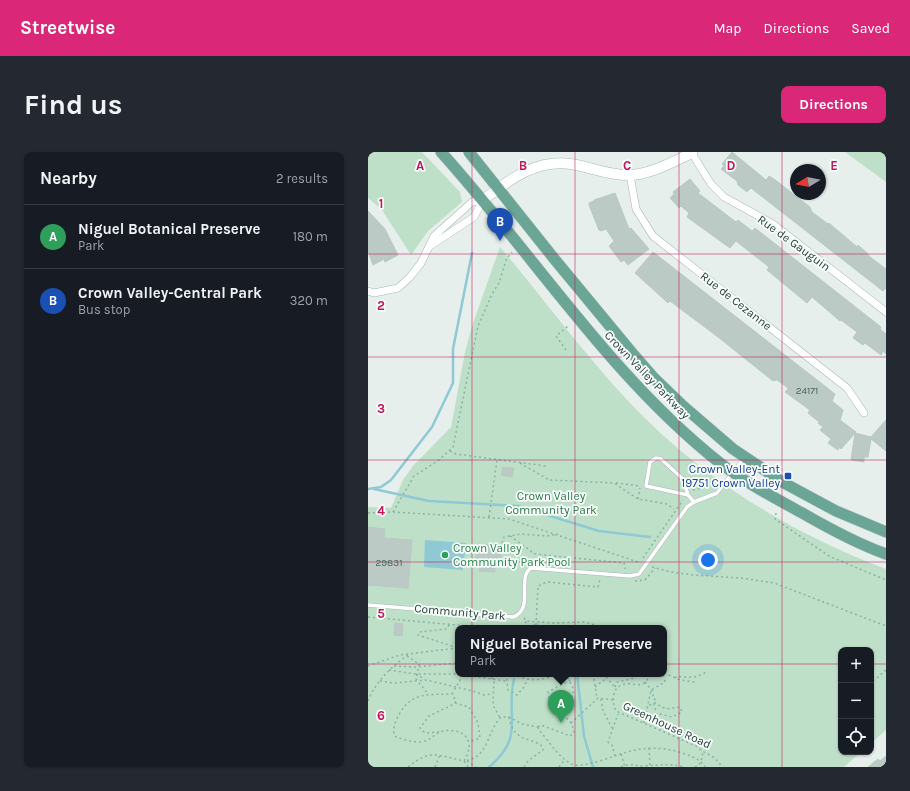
<!DOCTYPE html>
<html lang="en">
<head>
<meta charset="utf-8">
<style>
  body { margin:0; font-family:Karla,sans-serif; background:#242831; color:#f1f3f6 }
  .controls { position:absolute; right:12px; bottom:12px; display:grid; overflow:hidden; border-radius:8px; box-shadow:0 1px 3px #0004 }
  .controls button { width:36px; height:36px; display:grid; place-items:center; padding:0; border:0; border-bottom:1px solid #363941; background:#171b24; color:#f1f3f6; font:20px sans-serif }
  .compass { position:absolute; left:422px; top:12px; width:36px; height:36px; border-radius:50%; background:#171b24; box-shadow:0 1px 3px #0004; rotate:260deg }
  .you { position:absolute; left:340px; top:408px; width:14px; height:14px; margin:-10px; border:3px solid #fff; border-radius:50%; background:#1a73e8; box-shadow:0 0 0 6px #1a73e833 }
  .badge { display:grid; place-items:center; width:26px; height:26px; border-radius:50%; background:#db2777; color:#fff; font-size:13px; font-weight:700 }
  .pin { position:absolute; translate:-50% -33px; filter:drop-shadow(0 1px 2px #0008) }
  .pin::after { content:''; position:absolute; top:21px; width:14px; height:12px; background:inherit; clip-path:polygon(0 0,100% 0,50% 100%) }
  .popup { position:absolute; left:87px; top:473px; width:212px; height:52px; box-sizing:border-box; display:grid; place-content:center; border-radius:8px; background:#171b24; filter:drop-shadow(0 1px 3px #0005); font-size:13px; white-space:nowrap; color:#9ea1a6 }
  .popup b { font-size:15px; color:#f1f3f6 }
  .popup::after { content:''; position:absolute; left:50%; top:100%; margin-left:-8px; border:8px solid transparent; border-top-color:#171b24 }
  .list { margin:0; padding:0; list-style:none }
  h2 { display:flex; justify-content:space-between; align-items:center; height:52px; margin:0; padding:0 16px; font-size:17px }
  h2 small { font-size:13px; font-weight:400; color:#9ea1a6 }
  .list li { display:grid; grid-template-columns:26px 1fr auto; gap:12px; align-items:center; box-sizing:border-box; height:64px; padding:0 16px; border-top:1px solid #363941 }
  .list b { display:block; font-size:15px; white-space:nowrap }
  .list p { margin:0; font-size:13px; white-space:nowrap; color:#9ea1a6 }
  .list em { font-size:13px; font-style:normal; color:#9ea1a6 }
  .icon { flex:none; width:22px; height:22px; fill:none; stroke:currentColor; stroke-width:2; stroke-linecap:round; stroke-linejoin:round }
  .map { position:relative; flex:none; width:518px; height:615px; overflow:hidden; border-radius:8px }
  header { display:flex; align-items:center; gap:24px; box-sizing:border-box; height:56px; padding:0 20px; background:#db2777; color:#fff }
  header strong { font-size:19px }
  nav { display:flex; gap:22px; margin-inline-start:auto; font-size:14px }
  .intro { display:flex; align-items:center; justify-content:space-between; box-sizing:border-box; height:96px; padding:0 24px }
  h1 { margin:0; font-size:28px }
  .button { padding:10px 18px; border-radius:8px; background:#db2777; color:#fff; font-size:14px; font-weight:700 }
  main { display:flex; gap:24px; padding:0 24px }
  aside { flex:1; background:#171b24; border-radius:8px; box-shadow:0 1px 3px #0004 }
  .map>svg:first-child { display:block }
</style>
</head>
<body>
<header>
<strong>Streetwise</strong>
<nav><a>Map</a><a>Directions</a><a>Saved</a></nav>
</header>
<div class="intro"><h1>Find us</h1><a class="button">Directions</a></div>
<main>
<aside>
<h2>Nearby<small>2 results</small></h2>
<ul class="list">
<li><span class="badge" style="background:#2e9e5b">A</span><div><b>Niguel Botanical Preserve</b><p>Park</p></div><em>180 m</em></li>
<li><span class="badge" style="background:#1a4fb4">B</span><div><b>Crown Valley-Central Park</b><p>Bus stop</p></div><em>320 m</em></li>
</ul>
</aside>
<div class="map">
<svg width="518" height="615" viewBox="0 0 518 615">
  <rect width="100%" height="100%" fill="#e6efeb"/>
  <g fill="#bfe0c8" fill-rule="evenodd">
    <polygon points="0,0 54,0 92,40 94,50 60,79 43,103 14,58 0,46"/>
    <polygon points="477,0 518,0 518,30"/>
    <path d="M132,95C182,154 227,218 283,272C350,337 432,384 518,417V578L503,591V498H473V600H493L476,615H0V355L23,356L35,328L45,314L83,275L97,200L104,174ZM90,476H296V522H90Z"/>
  </g>
  <polygon fill="#8ec9d4" points="57,388 98,391 95,418 56,415"/>
  <g fill="none" stroke-linecap="round" stroke-linejoin="round">
    <g stroke="#8ec9d4" stroke-width="2.5">
      <polyline points="0,337 13,335 23,328 64,275 85,231 85,197 104,101"/>
      <polyline points="6,337 61,349 150,354 231,379 282,385"/>
      <polyline points="209,522 216,584 225,615"/>
      <path d="M121,615C158,584 137,565 146,527"/>
    </g>
  </g>
  <g fill="#bbcac4" stroke="#b8c9c2">
    <polygon points="364,0 398,28 401,24 406,27 442,55 444,60 460,72 461,71 489,95 490,93 499,101 502,105 518,117 518,136 515,139 383,36 379,40 370,33 369,29 353,17 356,14 354,12"/>
    <polygon points="322,27 332,39 330,41 368,70 370,68 384,79 387,76 513,175 512,177 518,182 518,202 515,199 513,203 497,191 495,193 485,186 489,180 473,168 472,169 444,145 439,151 399,118 401,115 368,89 362,96 319,65 321,61 313,54 311,56 302,46 306,42 305,40"/>
    <polygon points="247,41 261,77 263,76 281,97 260,113 256,108 253,110 241,94 246,89 238,77 233,79 231,78 221,53 221,51 226,49 226,48"/>
    <polygon points="0,59 17,77 30,103 17,110 16,107 5,113 0,99"/>
    <polygon points="285,100 467,242 464,249 475,258 472,268 488,280 473,297 472,294 470,298 460,291 463,287 452,278 455,275 450,271 451,270 440,261 442,258 417,240 420,237 419,235 409,228 405,229 350,185 302,149 300,151 267,121"/>
    <polygon points="518,268 518,299 503,287 500,305 496,305 496,310 483,308 487,281 503,285"/>
    <polygon points="135,315 146,316 144,325 133,323"/>
    <polygon points="0,375 17,377 16,386 44,388 40,436 0,433"/>
    <polygon points="109,392 134,394 132,413 127,412 127,420 111,419 112,412 107,412"/>
    <polygon points="27,471 35,472 34,484 26,483"/>
    <polygon points="518,604 518,615 500,615 510,607 512,609"/>
  </g>
  <g fill="none" stroke-linecap="round" stroke-linejoin="round">
    <defs>
      <g id="lane">
        <polyline points="320,343 278,334 282,310 288,306 293,307 315,327 320,343 326,350"/>
        <path d="M0,453L145,465C167,457 148,426 163,416L262,424L271,422L319,355L326,350L349,341L376,306"/>
      </g>
      <g id="street">
        <polyline points="323,0 343,32 356,45 405,72 518,160"/>
        <polyline points="262,23 268,57 285,84 479,236 496,261"/>
        <polyline points="62,94 106,65 115,48"/>
        <polyline points="0,139 6,141 30,136 42,125 53,111 66,84 104,50 115,48"/>
      </g>
      <path id="secondary" d="M115,48C143,26 171,5 209,13C227,17 242,23 260,23C282,23 304,10 324,1"/>
      <g id="primary">
        <path d="M73,0C166,103 242,224 352,311C378,331 407,346 436,362C462,377 490,392 518,402"/>
        <polyline points="101,0 188,109 265,202 286,226 315,254 365,297 416,331 468,359 518,380"/>
      </g>
    </defs>
    <use href="#lane" stroke="#a8b8b2" stroke-width="4.5"/>
    <use href="#street" stroke="#a8b8b2" stroke-width="8"/>
    <use href="#secondary" stroke="#a4bbb3" stroke-width="11"/>
    <use href="#primary" stroke="#c2cac8" stroke-width="12"/>
    <g stroke="#86b3a5" stroke-width="1.5" stroke-dasharray="2 3" stroke-linecap="butt">
      <polyline points="198,198 188,184 200,174"/>
      <polyline points="82,299 88,302 178,314"/>
      <polyline points="152,311 181,328 246,331 270,347 299,352 306,357"/>
      <polyline points="248,331 272,334"/>
      <polyline points="325,338 340,334 349,323"/>
      <polyline points="270,347 272,336"/>
      <polyline points="25,360 46,324 71,308 85,295 110,174 124,142 131,131 138,108 144,100"/>
      <polyline points="0,361 25,360 141,367 273,411"/>
      <polyline points="408,361 407,367 461,404 518,428"/>
      <polyline points="121,365 129,308"/>
      <polyline points="142,384 167,402 256,411 257,417"/>
      <polyline points="134,391 136,385 153,382 179,384 190,382"/>
      <polyline points="275,406 315,348"/>
      <polyline points="284,415 303,420 325,423 373,426 406,431 518,474"/>
      <polyline points="267,429 277,428 287,416"/>
      <polyline points="0,465 122,476"/>
      <polyline points="156,466 158,469 186,471 216,470 238,476"/>
      <polyline points="81,473 79,477 51,480 50,483 90,496"/>
      <polyline points="168,473 170,434 179,430 230,435 232,427"/>
      <polyline points="156,476 158,469"/>
      <path d="M161,476C166,472 170,472 175,476"/>
      <polyline points="39,504 52,513"/>
      <polyline points="51,512 48,527 60,542"/>
      <polyline points="0,514 32,503 89,496"/>
      <polyline points="26,514 47,515 90,511"/>
      <polyline points="21,518 48,522 89,522 138,529"/>
      <polyline points="296,521 312,528 327,530"/>
      <polyline points="48,522 56,527"/>
      <polyline points="120,522 126,528 125,553 132,566"/>
      <polyline points="138,522 140,538 149,543 156,535 159,528"/>
      <path d="M145,522C160,530 175,529 189,522"/>
      <polyline points="225,522 229,546"/>
      <polyline points="251,522 257,522"/>
      <polyline points="270,522 279,526"/>
      <path d="M281,522C280,526 279,531 274,532C269,534 263,531 258,532C244,533 243,549 248,559L328,594C337,603 345,601 354,615"/>
      <polyline points="238,525 246,534"/>
      <path d="M307,526L309,524C319,526 330,526 338,520"/>
      <polyline points="509,526 518,518"/>
      <polyline points="12,529 26,531 58,528 105,539 116,543 125,542"/>
      <polyline points="277,530 285,540 285,544 287,546 286,552 289,563 292,562 304,565 314,560 312,555 298,557 287,551 279,554"/>
      <polyline points="227,535 236,528 238,522"/>
      <polyline points="247,535 249,530 267,526 269,522"/>
      <polyline points="84,542 95,523"/>
      <polyline points="233,547 235,559 244,576"/>
      <path d="M0,549C8,529 23,515 40,503"/>
      <polyline points="184,550 181,547 180,540 202,528"/>
      <polyline points="87,551 101,555 110,571 112,586 101,590"/>
      <path d="M141,565C146,592 163,584 175,595V598L160,609L156,615"/>
      <polyline points="203,571 230,546 245,548"/>
      <polyline points="276,571 283,538 297,530 295,522"/>
      <path d="M170,575L171,578C181,589 192,608 206,613C220,615 245,604 259,600C276,595 294,595 311,600C321,603 331,606 337,615"/>
      <polyline points="170,575 173,573 202,584 206,581 204,572 184,550 186,547 197,548 205,544 205,536 198,522"/>
      <polyline points="71,580 57,581 52,576 61,564 86,552 88,549 84,542"/>
      <polyline points="281,596 282,615"/>
      <polyline points="253,602 257,615"/>
      <polyline points="247,604 244,593 240,590 250,562"/>
      <polyline points="99,609 108,615"/>
      <path d="M40,615C63,596 71,604 96,609C100,602 104,593 98,585C93,578 80,577 72,580C65,583 62,589 53,590C44,590 36,588 28,585L26,582C25,575 28,567 32,561C45,539 62,543 84,542"/>
      <polyline points="67,615 72,603"/>
      <path d="M100,615L96,609C121,606 119,579 133,565H141L154,572L170,575"/>
      <polyline points="191,615 197,607"/>
      <path d="M253,615C266,610 268,615 277,614C292,613 300,611 315,615"/>
      <polyline points="327,615 331,613 335,604 333,599"/>
    </g>
    <use href="#lane" stroke="#fff" stroke-width="3.5"/>
    <use href="#street" stroke="#fff" stroke-width="7"/>
    <use href="#secondary" stroke="#fff" stroke-width="10"/>
    <use href="#primary" stroke="#6aa596" stroke-width="11"/>
  </g>
  <path fill="none" stroke="#c2185b" stroke-width="1" stroke-opacity="0.55" d="M104,0V615M207,0V615M311,0V615M414,0V615M0,102H518M0,205H518M0,308H518M0,410H518M0,512H473M503,512H518"/>
  <rect fill="#1a4fb4" stroke="#f7fbf9" stroke-width="1.5" x="416" y="320" width="8" height="8" rx="2"/>
  <circle fill="#2e9e5b" stroke="#f7fbf9" stroke-width="1.5" cx="77" cy="403" r="4"/>
  <g text-anchor="middle" stroke-width="3.5" stroke-linejoin="round" paint-order="stroke">
    <g font-size="10" fill="#4a645c">
      <text x="439" y="242">24171</text>
      <text x="21" y="414">29831</text>
    </g>
    <g font-size="12" fill="#24423a" stroke="#f7fbf9">
      <text transform="translate(426 91) rotate(36)" y="4">Rue de Gauguin</text>
      <text transform="translate(368 149) rotate(38)" y="4">Rue de Cezanne</text>
      <text transform="translate(279 223) rotate(46)" y="4">Crown Valley Parkway</text>
      <text transform="translate(92 460) rotate(5)" y="4">Community Park</text>
      <text transform="translate(299 573) rotate(25)" y="4">Greenhouse Road</text>
    </g>
    <g font-size="12" fill="#164399" stroke="#f7fbf9" text-anchor="end">
      <text x="412" y="321">Crown Valley-Ent<tspan x="412" dy="14">19751 Crown Valley</tspan></text>
    </g>
    <g font-size="12" fill="#2d7a4b" stroke="#f7fbf9">
      <text x="183" y="348">Crown Valley<tspan x="183" dy="14">Community Park</tspan></text>
    </g>
    <g font-size="12" fill="#27864d" stroke="#f7fbf9" text-anchor="start">
      <text x="85" y="400">Crown Valley<tspan x="85" dy="14">Community Park Pool</tspan></text>
    </g>
  </g>
  <g font-size="13" text-anchor="middle" font-weight="bold" fill="#c2185b" stroke="#f7fbf9" stroke-width="3.5" stroke-linejoin="round" paint-order="stroke">
    <text x="52" y="18">A</text>
    <text x="155" y="18">B</text>
    <text x="259" y="18">C</text>
    <text x="363" y="18">D</text>
    <text x="466" y="18">E</text>
    <text x="13" y="56">1</text>
    <text x="13" y="158">2</text>
    <text x="13" y="261">3</text>
    <text x="13" y="363">4</text>
    <text x="13" y="466">5</text>
    <text x="13" y="568">6</text>
  </g>
</svg>
<div class="controls">
<button>+</button>
<button>−</button>
<button><svg class="icon" aria-label="locate" viewBox="0 0 24 24"><circle cx="12" cy="12" r="6"/><path d="M12 2v4M12 18v4M2 12h4M18 12h4"/></svg></button>
</div>
<svg class="compass" viewBox="-18 -18 36 36"><path d="M0-13l5 13h-10z" fill="#e53935"/><path d="M0 13l5-13h-10z" fill="#9ea1a6"/></svg>
<div class="you"></div>
<div class="pin badge" style="left:193px;top:571px;background:#2e9e5b">A</div>
<div class="popup"><b>Niguel Botanical Preserve</b>Park</div>
<div class="pin badge" style="left:132px;top:89px;background:#1a4fb4">B</div>
</div>
</main>
</body>
</html>
